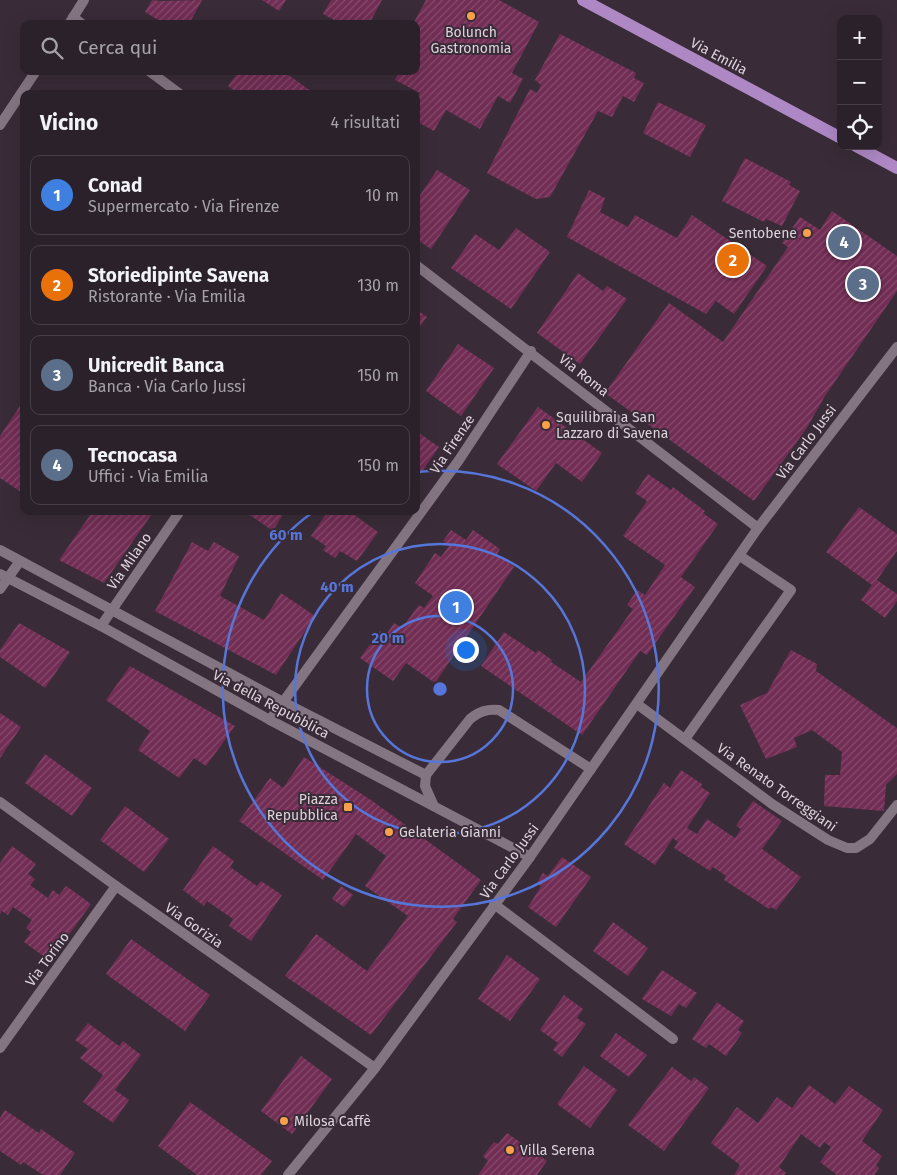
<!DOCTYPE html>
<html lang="it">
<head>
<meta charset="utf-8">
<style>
  body { margin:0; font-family:"Fira Sans",sans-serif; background:#372e36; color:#f1f3f6 }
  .controls { position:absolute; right:15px; top:15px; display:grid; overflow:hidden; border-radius:10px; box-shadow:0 5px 20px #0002 }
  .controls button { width:45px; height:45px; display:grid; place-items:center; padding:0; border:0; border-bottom:1px solid #473e47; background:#2b212a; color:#f1f3f6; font:25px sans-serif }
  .you { position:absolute; left:465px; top:649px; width:18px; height:18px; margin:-12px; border:4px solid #fff; border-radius:50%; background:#1a73e8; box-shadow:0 0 0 8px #1a73e833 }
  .badge { display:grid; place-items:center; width:32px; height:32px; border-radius:50%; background:#f8a14a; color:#fff; font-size:16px; font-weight:700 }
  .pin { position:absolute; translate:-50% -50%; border:2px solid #fff; box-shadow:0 1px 5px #0006 }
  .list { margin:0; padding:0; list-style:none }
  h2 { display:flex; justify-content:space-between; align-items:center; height:65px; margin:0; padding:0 20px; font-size:21px }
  h2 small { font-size:16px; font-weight:400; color:#a6a3a8 }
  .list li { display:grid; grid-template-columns:32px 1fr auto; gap:15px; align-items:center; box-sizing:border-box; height:80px; margin:0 10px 10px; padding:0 10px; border:1px solid #473e47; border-radius:10px }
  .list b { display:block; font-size:19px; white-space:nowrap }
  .list p { margin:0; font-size:16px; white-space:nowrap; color:#a6a3a8 }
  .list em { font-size:16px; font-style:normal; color:#a6a3a8 }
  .icon { flex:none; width:28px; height:28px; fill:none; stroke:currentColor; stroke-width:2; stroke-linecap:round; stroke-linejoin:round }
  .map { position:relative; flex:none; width:897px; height:1175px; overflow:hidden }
  .search { position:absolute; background:#2b212a; box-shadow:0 5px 20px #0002; left:20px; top:20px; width:400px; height:55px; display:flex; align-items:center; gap:12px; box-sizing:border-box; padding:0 18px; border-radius:10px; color:#a6a3a8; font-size:19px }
  .panel { position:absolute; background:#2b212a; box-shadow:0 5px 20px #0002; left:20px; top:90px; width:400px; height:425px; border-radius:10px }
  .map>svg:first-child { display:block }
</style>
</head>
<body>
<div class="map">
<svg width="897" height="1175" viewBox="0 0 897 1175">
  <defs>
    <pattern id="building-hatch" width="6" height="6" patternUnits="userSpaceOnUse" patternTransform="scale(1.25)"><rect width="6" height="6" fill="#722d54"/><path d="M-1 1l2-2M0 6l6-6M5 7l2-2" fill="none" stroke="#864b6c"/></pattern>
  </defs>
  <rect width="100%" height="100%" fill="#392c38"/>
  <g fill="url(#building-hatch)">
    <polygon points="152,0 160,1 202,0 189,24 165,24 145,12"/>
    <polygon points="262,0 286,0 279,11"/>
    <polygon points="331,0 382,0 369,24 360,24 355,21 353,24 342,24 323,14"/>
    <polygon points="426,0 499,0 539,22 512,73 523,79 510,103 498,96 480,129 446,110 434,131 416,121 416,99 420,93 395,80 400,71 416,71 416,24 413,24"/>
    <polygon points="560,34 636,73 634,78 644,83 634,102 623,96 612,117 598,111 550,197 536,199 487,173 530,89 537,93 541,85 535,80"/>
    <polygon points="239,71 283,71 315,94 239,94 228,86"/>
    <polygon points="658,102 706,125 690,157 643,133"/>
    <polygon points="745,158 791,182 789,185 800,191 782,226 766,219 764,222 722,201"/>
    <polygon points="437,170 470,190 431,249 416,239 416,201"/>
    <polygon points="589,190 605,198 600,212 628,227 635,215 677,238 692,215 767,266 734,314 716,301 706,314 567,237"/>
    <polygon points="832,211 897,256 897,291 825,396 806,429 754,501 605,393 669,303 723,342 788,247 782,243 800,217 820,230"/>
    <polygon points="516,228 550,252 511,309 451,268 475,234 499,250"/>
    <polygon points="578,273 603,291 607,286 627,299 580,364 537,333"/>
    <polygon points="416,309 427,317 416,332"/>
    <polygon points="458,344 494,368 461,416 426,391"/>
    <polygon points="24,400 24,494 0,478 0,436"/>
    <polygon points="538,407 602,453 582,482 556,463 536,491 497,464"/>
    <polygon points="416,431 439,447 416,480"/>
    <polygon points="648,474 671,490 673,487 705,511 703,513 718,524 681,577 695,587 647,655 640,651 582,735 481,666 504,632 536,653 538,650 552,660 551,662 581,682 633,609 627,605 637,590 645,595 665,565 623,536 647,501 635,493"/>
    <polygon points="859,507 897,534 897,551 877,580 897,594 897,601 885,618 861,600 872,585 826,552"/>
    <polygon points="93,511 154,511 104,583 59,560"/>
    <polygon points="244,511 285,511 273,531"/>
    <polygon points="328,511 349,511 378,532 357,561 340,551 335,558 323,550 326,546 311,536"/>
    <polygon points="451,530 466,540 473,530 500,549 497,554 514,567 435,683 406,663 393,681 360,658 380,631 386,635 394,623 402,628 419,605 424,608 433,596 415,583 435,553 441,557 449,546 443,541"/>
    <polygon points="192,542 208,551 214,542 239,556 220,596 264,620 281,593 315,616 276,675 155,611"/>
    <polygon points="19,623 70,652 45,688 0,657 0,650"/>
    <polygon points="791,650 817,664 816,671 897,728 897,774 886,785 884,811 824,806 825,775 840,775 842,752 812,730 794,738 797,747 766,759 740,705 767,693"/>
    <polygon points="130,666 235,726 206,766 194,758 179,778 138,750 150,731 106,700"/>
    <polygon points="0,713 21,727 0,758"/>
    <polygon points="45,754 92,788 72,816 25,783"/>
    <polygon points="304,757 371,800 481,880 453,919 457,922 371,1035 285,976 316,934 367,971 408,916 365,886 386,856 356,834 323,880 239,821 270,778 283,788"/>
    <polygon points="681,770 702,784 701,787 710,793 687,828 697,834 707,819 735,838 741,829 736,826 753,801 782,821 762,849 801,877 776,910 771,907 769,909 724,880 726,876 713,867 710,871 674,848 678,842 673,838 655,865 624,844 664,783 670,788"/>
    <polygon points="125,806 169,839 144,872 100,840"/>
    <polygon points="12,846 36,864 28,874 35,879 30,885 48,898 53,890 59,895 66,886 91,904 50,961 24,942 31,932 26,928 32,920 13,907 8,915 2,911 0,914 0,863"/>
    <polygon points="213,846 234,861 230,867 257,886 261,881 282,895 251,941 229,926 233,919 207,901 204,906 183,890"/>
    <polygon points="562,857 591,877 556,927 528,907 541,886 537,883 543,873 548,876"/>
    <polygon points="341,886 353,895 344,907 332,899"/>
    <polygon points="613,922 648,948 628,976 593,951"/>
    <polygon points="131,939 210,995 185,1031 106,974"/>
    <polygon points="507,955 540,979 510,1021 478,999"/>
    <polygon points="662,970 697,993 686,1008 679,1004 671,1016 642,999"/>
    <polygon points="564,995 583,1009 577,1018 586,1024 562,1057 553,1050 558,1043 540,1030"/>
    <polygon points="717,1002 744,1021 738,1030 742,1033 726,1056 709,1044 706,1048 692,1039"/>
    <polygon points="88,1023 119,1046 123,1041 141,1055 115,1090 129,1100 113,1123 83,1102 103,1075 80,1058 88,1049 75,1040"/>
    <polygon points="616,1033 647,1055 629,1077 600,1056"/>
    <polygon points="301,1056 332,1079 292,1134 261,1111"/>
    <polygon points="584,1066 617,1090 590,1128 557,1104"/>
    <polygon points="672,1067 691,1081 694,1077 709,1088 664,1151 628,1125"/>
    <polygon points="809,1085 835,1104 849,1086 883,1110 862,1141 882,1156 876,1165 879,1168 874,1175 837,1175 820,1162 831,1147 824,1142 820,1148 801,1134 779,1167 786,1173 784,1175 734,1175 740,1165 711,1143 737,1107 758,1123 777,1097 792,1108"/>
    <polygon points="190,1102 272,1161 261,1175 197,1175 158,1146"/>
    <polygon points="5,1110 39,1133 41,1129 75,1153 60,1175 43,1175 23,1162 21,1165 0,1151 0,1118"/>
    <polygon points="507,1133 547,1161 537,1175 478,1175 488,1161 483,1156 494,1142 498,1144"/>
  </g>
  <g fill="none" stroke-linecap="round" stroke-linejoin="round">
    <polyline stroke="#847583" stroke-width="10" points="494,904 673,1039"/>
    <g stroke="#847583" stroke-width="10">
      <polyline points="73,17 82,24"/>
      <polyline points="69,24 84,0"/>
      <polyline points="149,71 180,94"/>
      <polyline points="0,125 36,71"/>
      <polyline points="416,265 758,528"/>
      <polyline points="0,550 283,702 426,775"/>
      <polyline points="0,574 101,626 270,720 530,857"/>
      <polyline points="0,589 20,561"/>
      <polyline points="101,626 180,511"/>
      <polyline points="637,704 772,804 828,840 847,848 856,848 870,839 897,805"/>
      <polyline points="270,720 459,460 531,351"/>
      <polyline points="685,739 791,590 740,556"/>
      <polyline points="0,802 116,886 375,1068"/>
      <path d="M433,804L425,786L426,775L470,719C480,711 487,709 499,710L591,769"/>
      <polyline points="0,1048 116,886"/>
      <polyline points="288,1175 375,1068 530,857 758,528 897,347"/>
    </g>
    <g stroke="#ae88c5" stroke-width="12">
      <polyline points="583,0 841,138"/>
      <polyline points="856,146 897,168"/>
    </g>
  </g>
  <g fill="none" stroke="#5776d9" stroke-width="2.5">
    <circle cx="440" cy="689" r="73"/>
    <circle cx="440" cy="689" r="145"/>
    <path d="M417 472A218 218 0 1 1 313 512"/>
  </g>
  <g fill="#f8a14a" stroke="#392c38" stroke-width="2">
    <circle cx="471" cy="16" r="5"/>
    <circle cx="807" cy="233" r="5"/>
    <circle cx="546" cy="425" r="5"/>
    <rect x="343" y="802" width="10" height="10" rx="2.5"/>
    <circle cx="389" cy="832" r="5"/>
    <circle cx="284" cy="1121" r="5"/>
    <circle cx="510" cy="1150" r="5"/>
  </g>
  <g text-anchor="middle" stroke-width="4" stroke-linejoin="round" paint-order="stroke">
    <g font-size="14" fill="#ddd4dc" stroke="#392c38" text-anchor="start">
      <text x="471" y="37" text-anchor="middle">Bolunch<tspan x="471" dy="16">Gastronomia</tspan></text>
      <text x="797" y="238" text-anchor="end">Sentobene</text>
      <text x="556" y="422">Squilibrai a San<tspan x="556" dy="16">Lazzaro di Savena</tspan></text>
      <text x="338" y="804" text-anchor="end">Piazza<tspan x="338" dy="16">Repubblica</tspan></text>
      <text x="399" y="837">Gelateria Gianni</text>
      <text x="294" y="1126">Milosa Caffè</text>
      <text x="520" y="1155">Villa Serena</text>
    </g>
    <g font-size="14" fill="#ddd4dc" stroke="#392c38">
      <text transform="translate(719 56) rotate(28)" y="5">Via Emilia</text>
      <text transform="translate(584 375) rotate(38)" y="5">Via Roma</text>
      <text transform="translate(806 442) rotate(-53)" y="5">Via Carlo Jussi</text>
      <text transform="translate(452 444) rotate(-56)" y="5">Via Firenze</text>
      <text transform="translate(129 561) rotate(-55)" y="5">Via Milano</text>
      <text transform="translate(271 704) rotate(28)" y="5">Via della Repubblica</text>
      <text transform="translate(777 787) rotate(35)" y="5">Via Renato Torreggiani</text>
      <text transform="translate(509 861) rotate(-54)" y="5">Via Carlo Jussi</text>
      <text transform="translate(194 925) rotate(35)" y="5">Via Gorizia</text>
      <text transform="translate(47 959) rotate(-54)" y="5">Via Torino</text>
    </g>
  </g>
  <circle cx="440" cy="689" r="8" fill="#5776d9" stroke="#392c38" stroke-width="2.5"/>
  <g font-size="15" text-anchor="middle" font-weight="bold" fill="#5776d9" stroke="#392c38" stroke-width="4" stroke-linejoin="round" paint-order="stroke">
    <text x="286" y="540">60 m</text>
    <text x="337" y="592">40 m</text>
    <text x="388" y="643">20 m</text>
  </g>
</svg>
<div class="controls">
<button>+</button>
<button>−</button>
<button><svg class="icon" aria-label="locate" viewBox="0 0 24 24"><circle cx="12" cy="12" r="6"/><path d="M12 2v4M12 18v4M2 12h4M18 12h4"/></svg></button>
</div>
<div class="you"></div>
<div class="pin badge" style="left:456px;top:607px;background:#3f7fe0">1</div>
<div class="pin badge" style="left:733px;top:260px;background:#e8710a">2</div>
<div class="pin badge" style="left:863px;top:284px;background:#5c6f8a">3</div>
<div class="pin badge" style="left:844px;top:242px;background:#5c6f8a">4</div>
<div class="search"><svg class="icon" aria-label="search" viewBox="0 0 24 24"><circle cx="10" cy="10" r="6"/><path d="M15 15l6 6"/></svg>Cerca qui</div>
<section class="panel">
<h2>Vicino<small>4 risultati</small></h2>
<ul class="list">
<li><span class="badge" style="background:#3f7fe0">1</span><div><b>Conad</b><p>Supermercato · Via Firenze</p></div><em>10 m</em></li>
<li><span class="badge" style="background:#e8710a">2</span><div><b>Storiedipinte Savena</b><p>Ristorante · Via Emilia</p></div><em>130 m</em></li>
<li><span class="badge" style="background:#5c6f8a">3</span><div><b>Unicredit Banca</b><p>Banca · Via Carlo Jussi</p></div><em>150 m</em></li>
<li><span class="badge" style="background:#5c6f8a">4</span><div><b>Tecnocasa</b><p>Uffici · Via Emilia</p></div><em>150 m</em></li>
</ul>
</section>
</div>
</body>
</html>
